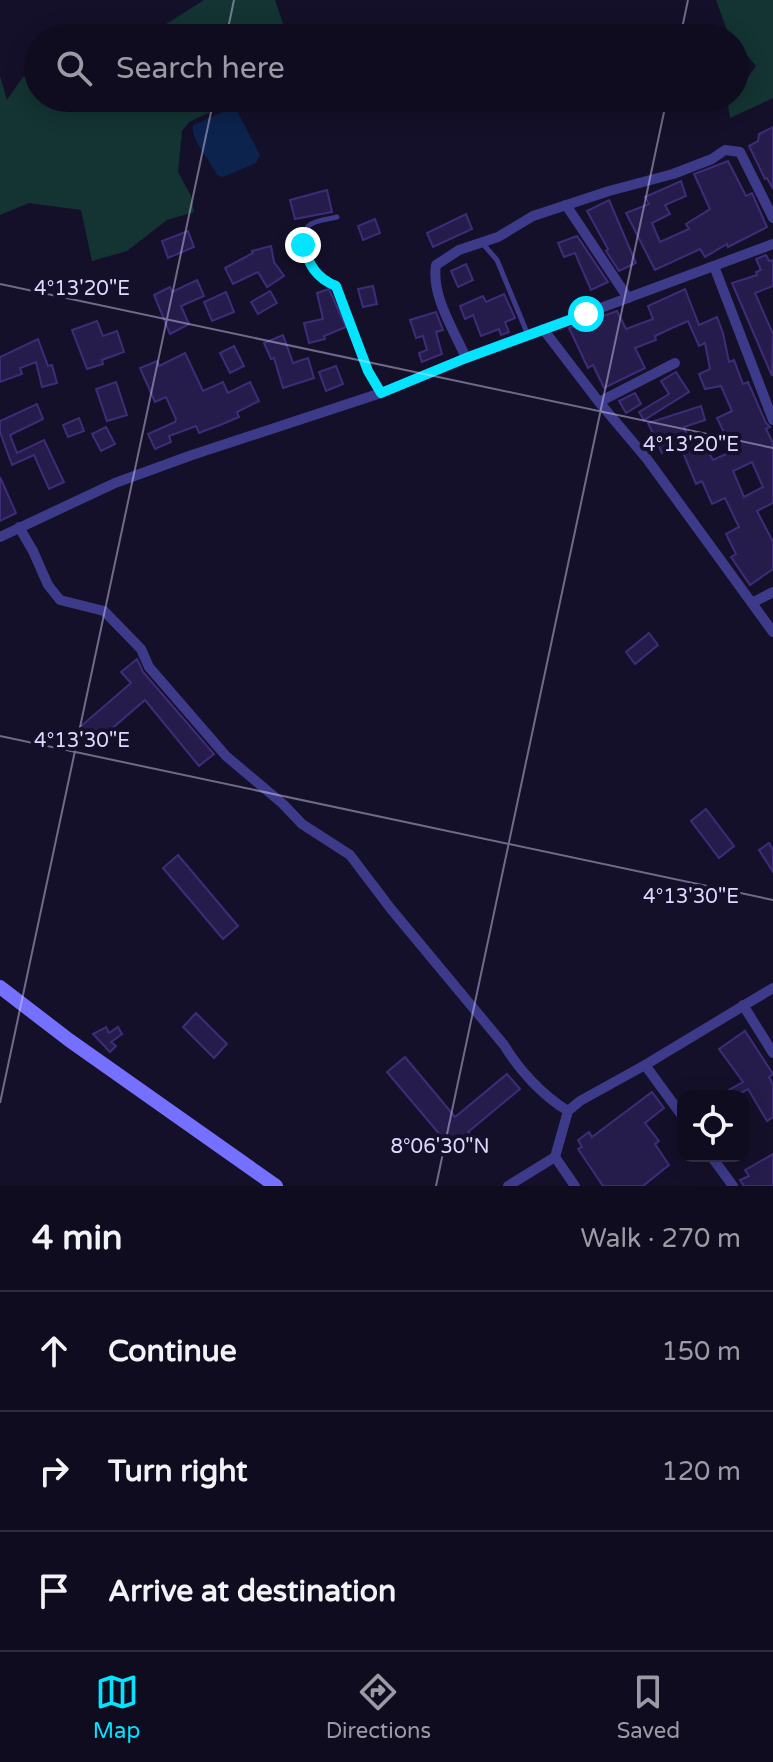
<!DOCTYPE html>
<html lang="en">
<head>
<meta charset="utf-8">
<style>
  body { margin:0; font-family:"Varela Round",sans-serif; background:#1e1a2d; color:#f1f3f6 }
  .controls { position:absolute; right:24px; bottom:24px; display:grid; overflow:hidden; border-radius:16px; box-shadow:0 4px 20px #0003 }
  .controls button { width:72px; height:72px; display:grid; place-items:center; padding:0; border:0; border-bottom:2px solid #302c3e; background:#100c20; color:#f1f3f6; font:40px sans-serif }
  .stop { position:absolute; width:24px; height:24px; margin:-18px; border:6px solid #05e4ff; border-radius:50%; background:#fff }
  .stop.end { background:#05e4ff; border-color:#fff; box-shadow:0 2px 8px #0008 }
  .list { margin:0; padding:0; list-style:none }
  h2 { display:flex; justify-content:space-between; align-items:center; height:104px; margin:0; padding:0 32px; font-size:34px }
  h2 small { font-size:26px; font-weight:400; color:#9c9ba5 }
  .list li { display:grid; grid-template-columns:52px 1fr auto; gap:24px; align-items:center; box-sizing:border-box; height:120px; padding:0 32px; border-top:2px solid #302c3e }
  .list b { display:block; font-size:30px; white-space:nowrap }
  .list em { font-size:26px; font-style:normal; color:#9c9ba5 }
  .icon { flex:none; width:44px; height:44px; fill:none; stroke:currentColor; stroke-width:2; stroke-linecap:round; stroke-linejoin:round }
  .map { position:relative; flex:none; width:773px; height:1186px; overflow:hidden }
  .search { position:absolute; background:#100c20; box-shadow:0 4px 20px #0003; left:24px; right:24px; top:24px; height:88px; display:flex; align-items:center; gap:20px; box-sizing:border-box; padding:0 28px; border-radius:44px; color:#9c9ba5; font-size:30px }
  .sheet { height:464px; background:#100c20 }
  nav { display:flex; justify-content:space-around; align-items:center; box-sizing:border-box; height:112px; border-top:2px solid #302c3e; background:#100c20; font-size:22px; color:#9c9ba5 }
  nav a { display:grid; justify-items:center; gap:4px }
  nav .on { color:#05e4ff }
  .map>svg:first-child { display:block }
</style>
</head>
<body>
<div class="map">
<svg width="773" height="1186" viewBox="0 0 773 1186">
  <rect width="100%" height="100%" fill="#15102a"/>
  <g fill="#133433">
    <polygon points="204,0 275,0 288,38 135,38 168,23"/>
    <polygon points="716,0 773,0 773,98 730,118 728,105 756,66 728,33"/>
    <polygon points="38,73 38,98 240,98 189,122 182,131 178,172 191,196 194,212 167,220 127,251 92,261 81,210 29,203 0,215 0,76 7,100 23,77"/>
  </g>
  <path fill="#0c234e" d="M235,107L260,155L256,163L223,177L217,175C210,160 190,139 193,125Z"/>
  <g fill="#261c4c" stroke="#3d2d78" stroke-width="2" fill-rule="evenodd">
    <polygon points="773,127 773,189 767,178 765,179 749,146 758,141 759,134"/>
    <polygon points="728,161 746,196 752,193 767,227 728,247 727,244 705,257 700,249 655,270 626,213 649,204 645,197 681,181 686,196 665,205 670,214 652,223 660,242 689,229 686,224 710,209 694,174"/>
    <polygon points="327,190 332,212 295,219 290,200"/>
    <polygon points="609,200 636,263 619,271 606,251 608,249 587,211"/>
    <polygon points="466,214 472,229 433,247 427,233"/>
    <polygon points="375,219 380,233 363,240 358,226"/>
    <polygon points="188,231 194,247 168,258 162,241"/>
    <polygon points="577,236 608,282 591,290 575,253 564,257 558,243"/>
    <polygon points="271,246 274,262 284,276 267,287 258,272 233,284 225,268 253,253 252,251"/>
    <polygon points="766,255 769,261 773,260 773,286 755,293 773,334 772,376 732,283 757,275 756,272 761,270 756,259"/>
    <polygon points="466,264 473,280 458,287 451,271"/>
    <polygon points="197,280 204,296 181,306 189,324 170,334 154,295 170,287 172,292"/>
    <polygon points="373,286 377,304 363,307 358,289"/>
    <polygon points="329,289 346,327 324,336 325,339 309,343 304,323 323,319 317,293"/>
    <path d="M685,289L699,325L717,317L723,333L729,362L734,360L743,384L748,382L766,423L770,427L766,429L773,443V503L757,511L773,542V569L750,585L731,557L736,554L726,534L739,527L725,498L712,504L702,481L696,484L680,445L662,453L648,423L701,406L705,420L684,427L690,442L696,439L702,452L707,449L713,460L733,451L717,418L732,411L721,386L705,389L699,374L710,369L705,343L699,346L688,321L672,328L655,336L656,340L635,348L645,368L604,388L593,365L588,368L569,328L617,311L626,329L653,319L648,306ZM752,462L763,487L744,497L733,471Z"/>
    <polygon points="270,291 277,303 258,314 251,302"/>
    <polygon points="226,292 234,312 212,321 204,302"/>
    <polygon points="504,294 515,318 505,322 509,332 501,335 499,329 481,336 473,315 465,319 460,306 483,296 486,302"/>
    <polygon points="436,312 443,330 436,332 442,354 422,362 419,353 427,350 423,336 416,338 410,320"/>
    <polygon points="97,321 103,336 117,331 124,352 102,360 103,364 87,369 72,330"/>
    <polygon points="283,335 293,363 308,358 314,378 283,388 274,358 271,359 264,343"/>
    <polygon points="38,339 48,366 52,365 57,383 42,387 36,362 20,368 22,374 0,382 0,357"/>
    <polygon points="234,346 244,366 230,373 220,353"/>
    <polygon points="185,353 203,391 223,382 228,393 250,382 259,401 237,412 239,417 225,423 199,433 196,426 169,436 171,442 155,449 148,434 175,422 176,419 166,397 155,402 140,368 157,361 159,366"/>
    <polygon points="336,366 343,384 326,391 319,372"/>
    <polygon points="676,372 689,392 644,420 639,412 669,394 661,381"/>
    <polygon points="116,382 127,415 107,421 96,389"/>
    <polygon points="635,393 641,404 626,413 619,401"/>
    <polygon points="37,404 43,419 10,435 17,453 44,440 64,482 49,489 34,455 12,465 0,432 0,421"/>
    <polygon points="79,418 84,431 68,437 63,425"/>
    <polygon points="106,427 115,444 101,451 92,434"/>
    <polygon points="0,477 16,513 0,521"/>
    <polygon points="649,633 658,645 635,664 626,652"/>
    <polygon points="137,659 143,672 214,754 199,766 145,700 94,744 80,727 131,683 121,672"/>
    <polygon points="706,809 734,846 719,858 691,821"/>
    <polygon points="769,843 773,850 773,872 759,850"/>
    <polygon points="178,855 238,926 223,939 163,868"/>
    <polygon points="196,1013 227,1044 214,1058 183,1027"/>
    <polygon points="106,1027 109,1033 118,1027 122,1034 111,1042 116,1046 110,1052 93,1034"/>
    <polygon points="745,1031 773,1074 769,1077 773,1085 773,1117 767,1121 748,1089 735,1096 718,1096 743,1082 719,1049"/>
    <polygon points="405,1057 455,1117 507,1074 520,1089 468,1132 471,1135 453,1150 387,1072"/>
    <polygon points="652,1092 664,1108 645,1123 659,1141 655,1144 669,1165 643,1186 603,1186 578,1149 582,1147 578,1140 589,1132 592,1137"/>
    <polygon points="773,1154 773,1186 744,1186 740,1180 749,1176 745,1170"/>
  </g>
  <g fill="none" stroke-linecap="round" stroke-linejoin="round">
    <g stroke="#3e3a8a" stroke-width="5">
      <path d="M337,217C329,219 318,220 311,224C292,237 309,272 324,281C327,283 332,284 336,286L368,371L380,392"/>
      <polyline points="483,244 497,260 528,335"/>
    </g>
    <g stroke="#3e3a8a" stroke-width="10">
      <polyline points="566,205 628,298"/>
      <polyline points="714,266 773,420"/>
      <polyline points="543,329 599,402 647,459 773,632"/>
      <path d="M466,358C454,330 431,296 436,265L459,250L498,237L533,216L609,191L673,174L712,159L725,150L740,152L773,218"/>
      <polyline points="599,402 675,363"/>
      <path d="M19,527L33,551L48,585L60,600L104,611L141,649L149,667L226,756L283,804L302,824L350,855L391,909L504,1045C519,1070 543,1096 568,1111"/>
      <polyline points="0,537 115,483 192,455 381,393 466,358 773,244"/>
      <polyline points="752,603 773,592"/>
      <polyline points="743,1005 773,1053"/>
      <polyline points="645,1065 683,1117"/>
      <polyline points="711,1156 733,1186"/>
      <polyline points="555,1157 575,1186"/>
      <polyline points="508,1186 555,1157 568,1111 580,1101 645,1065 773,988"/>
    </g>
    <polyline stroke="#7570ff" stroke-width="14" points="0,987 69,1040 276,1186"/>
  </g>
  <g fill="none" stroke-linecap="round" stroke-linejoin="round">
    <path stroke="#05e4ff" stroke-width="10" d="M303,245C309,265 316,278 336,286L368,371L381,393L466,358L586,314"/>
  </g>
  <path fill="none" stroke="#ded9ff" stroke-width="2" stroke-opacity="0.45" d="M226,38L234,0M680,38L688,0M0,284L773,448M0,736L773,900M0,1103L214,98M436,1186L667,98"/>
  <g font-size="20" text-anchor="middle" fill="#ded9ff" stroke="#15102a" stroke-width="8" stroke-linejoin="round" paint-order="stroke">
    <text x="82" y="295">4°13'20"E</text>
    <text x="691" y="451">4°13'20"E</text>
    <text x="82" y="747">4°13'30"E</text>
    <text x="691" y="903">4°13'30"E</text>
    <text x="440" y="1153">8°06'30"N</text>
  </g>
</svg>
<div class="controls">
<button><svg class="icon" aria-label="locate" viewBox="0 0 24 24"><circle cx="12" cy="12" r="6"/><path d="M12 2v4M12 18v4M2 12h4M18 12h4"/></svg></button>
</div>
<div class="stop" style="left:586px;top:314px"></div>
<div class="stop end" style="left:303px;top:245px"></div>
<div class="search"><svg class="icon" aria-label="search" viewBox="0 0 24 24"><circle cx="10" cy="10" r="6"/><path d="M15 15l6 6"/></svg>Search here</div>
</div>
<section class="sheet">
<h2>4 min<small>Walk · 270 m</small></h2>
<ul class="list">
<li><svg class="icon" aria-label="ahead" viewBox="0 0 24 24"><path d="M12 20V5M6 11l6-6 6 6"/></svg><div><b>Continue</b></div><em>150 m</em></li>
<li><svg class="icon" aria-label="right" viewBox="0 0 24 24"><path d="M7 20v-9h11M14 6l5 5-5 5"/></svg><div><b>Turn right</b></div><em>120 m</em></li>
<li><svg class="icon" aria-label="arrive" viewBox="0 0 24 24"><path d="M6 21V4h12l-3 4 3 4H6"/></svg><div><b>Arrive at destination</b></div></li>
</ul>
</section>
<nav>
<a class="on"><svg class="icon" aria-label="map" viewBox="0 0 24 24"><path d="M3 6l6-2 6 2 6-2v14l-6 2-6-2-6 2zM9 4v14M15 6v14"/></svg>Map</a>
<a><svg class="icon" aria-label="directions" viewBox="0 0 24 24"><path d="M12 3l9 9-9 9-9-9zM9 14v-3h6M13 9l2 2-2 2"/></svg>Directions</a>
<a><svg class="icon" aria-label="saved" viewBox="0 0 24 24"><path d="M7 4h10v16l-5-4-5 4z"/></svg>Saved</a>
</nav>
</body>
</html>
